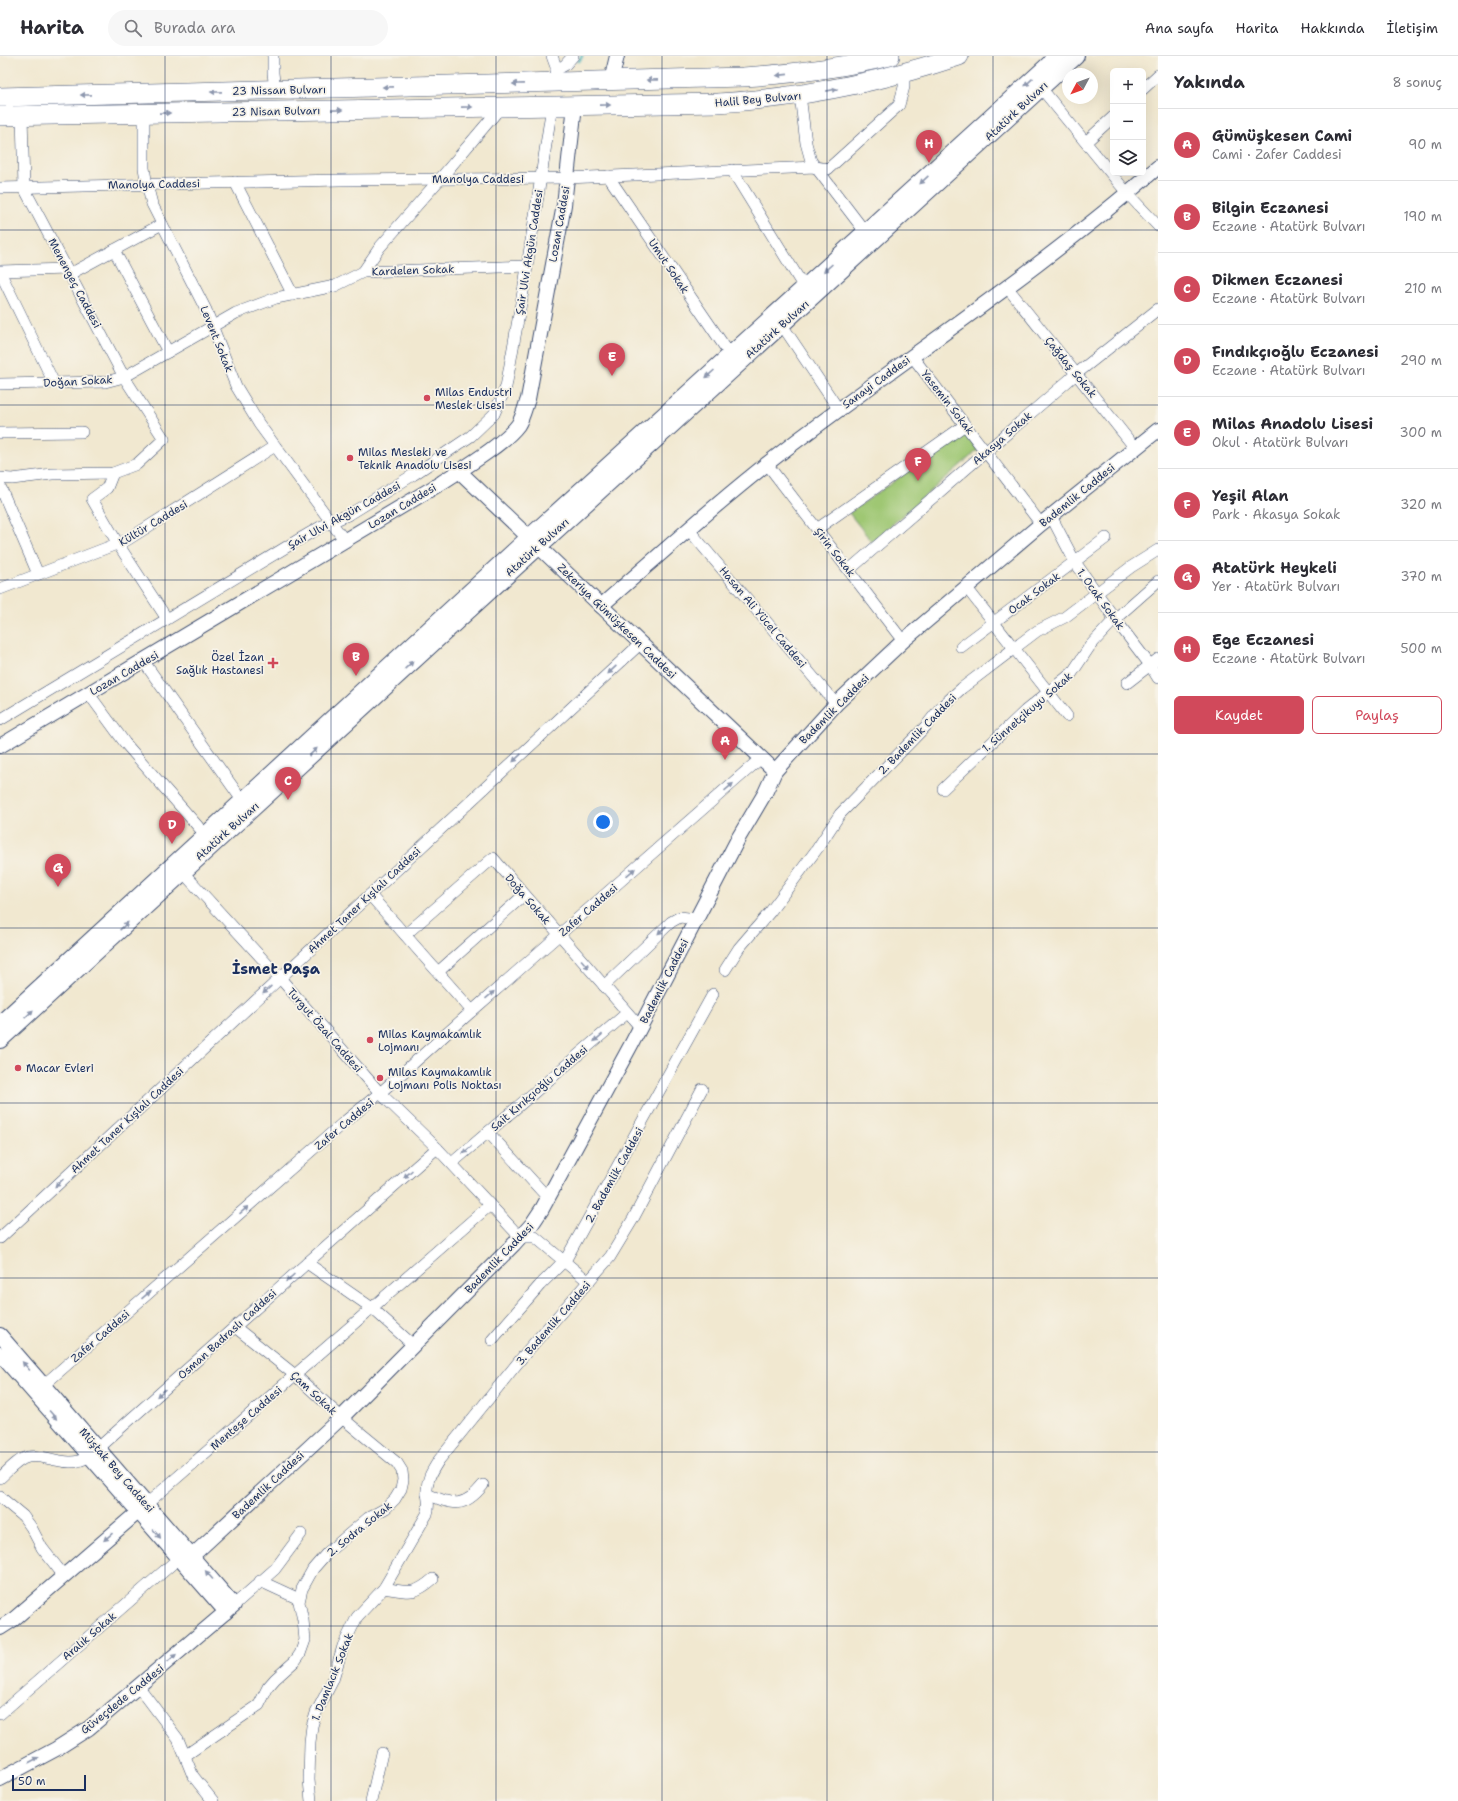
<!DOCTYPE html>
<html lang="tr">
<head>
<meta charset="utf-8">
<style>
  body { margin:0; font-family:"Shantell Sans",sans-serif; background:#f7f7f7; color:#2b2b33 }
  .controls { position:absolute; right:12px; top:12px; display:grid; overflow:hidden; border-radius:6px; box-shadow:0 4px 16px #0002 }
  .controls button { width:36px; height:36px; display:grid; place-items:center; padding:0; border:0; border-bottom:1px solid #e1e1e2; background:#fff; color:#2b2b33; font:20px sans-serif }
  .compass { position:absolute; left:1062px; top:12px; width:36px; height:36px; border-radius:50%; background:#fff; box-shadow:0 4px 16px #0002; rotate:229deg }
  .scale { position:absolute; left:12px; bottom:10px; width:74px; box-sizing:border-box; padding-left:4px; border:2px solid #1b2f5e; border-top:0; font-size:11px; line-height:14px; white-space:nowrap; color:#1b2f5e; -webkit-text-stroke:3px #f7f3e8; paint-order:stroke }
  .you { position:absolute; left:603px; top:766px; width:14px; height:14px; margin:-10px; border:3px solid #fff; border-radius:50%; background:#1a73e8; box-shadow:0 0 0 6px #1a73e833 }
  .badge { display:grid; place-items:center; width:26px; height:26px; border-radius:50%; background:#d1495b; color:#fff; font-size:13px; font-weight:700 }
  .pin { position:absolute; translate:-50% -33px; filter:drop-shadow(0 1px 2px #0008) }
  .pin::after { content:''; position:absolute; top:21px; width:14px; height:12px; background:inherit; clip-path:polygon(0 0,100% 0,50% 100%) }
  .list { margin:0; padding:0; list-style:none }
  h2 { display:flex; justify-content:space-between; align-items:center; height:52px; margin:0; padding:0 16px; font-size:17px }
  h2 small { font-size:13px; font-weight:400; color:#7c7c81 }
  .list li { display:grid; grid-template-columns:26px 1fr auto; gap:12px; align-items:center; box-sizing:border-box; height:72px; padding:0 16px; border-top:1px solid #e1e1e2 }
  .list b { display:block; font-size:15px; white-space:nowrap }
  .list p { margin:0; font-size:13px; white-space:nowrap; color:#7c7c81 }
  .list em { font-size:13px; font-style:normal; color:#7c7c81 }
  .actions { display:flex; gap:8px; padding:12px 16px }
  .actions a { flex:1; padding:9px 0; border:1px solid #d1495b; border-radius:6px; text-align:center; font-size:14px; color:#d1495b }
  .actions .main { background:#d1495b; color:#fff }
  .icon { flex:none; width:22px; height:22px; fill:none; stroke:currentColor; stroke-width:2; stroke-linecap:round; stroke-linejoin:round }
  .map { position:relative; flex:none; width:1158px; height:1745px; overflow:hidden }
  header { display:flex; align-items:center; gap:24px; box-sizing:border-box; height:56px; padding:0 20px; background:#fff; border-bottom:1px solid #e1e1e2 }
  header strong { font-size:19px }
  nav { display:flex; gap:22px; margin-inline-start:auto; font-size:14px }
  .search { width:280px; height:36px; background:#f7f7f7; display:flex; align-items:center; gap:10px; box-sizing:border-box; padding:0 14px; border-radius:22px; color:#7c7c81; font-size:15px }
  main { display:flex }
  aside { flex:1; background:#fff }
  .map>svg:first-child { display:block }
</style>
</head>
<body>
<header>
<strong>Harita</strong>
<div class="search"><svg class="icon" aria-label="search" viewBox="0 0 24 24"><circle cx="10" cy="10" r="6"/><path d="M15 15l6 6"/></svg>Burada ara</div>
<nav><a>Ana sayfa</a><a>Harita</a><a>Hakkında</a><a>İletişim</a></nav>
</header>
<main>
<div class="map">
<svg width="1158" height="1745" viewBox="0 0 1158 1745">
  <rect width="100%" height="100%" fill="#f7f3e8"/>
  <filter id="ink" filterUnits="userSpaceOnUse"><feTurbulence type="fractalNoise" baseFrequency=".025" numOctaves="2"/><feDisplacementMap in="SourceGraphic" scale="8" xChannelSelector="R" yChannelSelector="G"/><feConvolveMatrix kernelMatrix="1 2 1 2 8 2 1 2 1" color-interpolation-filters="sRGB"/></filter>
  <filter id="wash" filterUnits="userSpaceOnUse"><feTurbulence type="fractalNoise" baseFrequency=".012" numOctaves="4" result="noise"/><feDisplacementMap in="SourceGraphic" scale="16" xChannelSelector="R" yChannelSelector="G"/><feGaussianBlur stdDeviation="0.9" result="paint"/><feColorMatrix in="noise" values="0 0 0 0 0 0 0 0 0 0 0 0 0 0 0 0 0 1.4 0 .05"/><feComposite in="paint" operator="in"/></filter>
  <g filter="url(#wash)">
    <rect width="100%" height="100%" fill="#f1e8d0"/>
    <polygon fill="#9fc773" stroke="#5d7b68" points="964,376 978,394 872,486 849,457"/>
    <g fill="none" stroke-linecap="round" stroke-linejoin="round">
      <polyline stroke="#43b3ba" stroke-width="3" points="579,5 582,0"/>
    </g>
  </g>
  <g filter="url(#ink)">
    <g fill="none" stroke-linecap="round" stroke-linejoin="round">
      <defs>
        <g id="minor">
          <polyline points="273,0 273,17 275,34"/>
          <polyline points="552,0 556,11 557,27"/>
          <polyline points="556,14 565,9 573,0"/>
          <polyline points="1041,32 1127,137 1158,170"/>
          <polyline points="1143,33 1158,19"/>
          <polyline points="800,39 806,87 811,105 866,177"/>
          <polyline points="144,58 144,112 147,129 152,148 206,254 236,330 259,368 345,485"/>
          <polyline points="1086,86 1113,61"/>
          <polyline points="732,114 805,233"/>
          <polyline points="608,120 731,300"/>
          <polyline points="235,126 293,239"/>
          <polyline points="0,132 339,124 567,122 815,111 828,113 899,49 904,31 904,17"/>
          <polyline points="114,194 168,296"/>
          <polyline points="0,215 67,213"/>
          <polyline points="0,216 54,327"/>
          <polyline points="363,216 380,191 440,123 501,51"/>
          <polyline points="70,218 162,168"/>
          <polyline points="1007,231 1135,392"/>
          <polyline points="782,269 839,354"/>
          <polyline points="912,300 1041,468"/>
          <polyline points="0,328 105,326 124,321 236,257 276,242 335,230 363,216 527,210"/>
          <polyline points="0,377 82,376"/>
          <polyline points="767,408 903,585"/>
          <polyline points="113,417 107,432 92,443 118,488 167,563"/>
          <polyline points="0,422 12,423 52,418 113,417 137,408 164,383 124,321 24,132 22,60"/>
          <polyline points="0,430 38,518"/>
          <polyline points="1051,460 1075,506 1115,563 1150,609 1158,622"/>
          <polyline points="817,473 965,369"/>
          <polyline points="689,474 836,648"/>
          <polyline points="849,514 1076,318 1158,253"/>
          <polyline points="966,531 1067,660"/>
          <polyline points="0,533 127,484 275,390"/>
          <polyline points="961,591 1106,482"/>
          <polyline points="144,606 242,744"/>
          <polyline points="1127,627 1158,603"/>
          <polyline points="89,638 125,687 209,783"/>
          <polyline points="0,664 298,484 322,470 350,458 413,419 471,380 494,358 506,331 524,230 552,50"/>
          <polyline points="943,733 1025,655 1072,617 1090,590 1115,563 1158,525"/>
          <polyline points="178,811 280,922 380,1037 437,1092 520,1181 535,1181 589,1226"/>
          <polyline points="370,839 472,955"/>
          <polyline points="405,879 493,802 640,971"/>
          <polyline points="725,914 739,892 770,856 817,793 840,758 926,670 941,651 962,632 1037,575 1065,561 1131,511 1158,494"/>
          <polyline points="438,916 524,839"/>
          <polyline points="604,930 671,866 680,861 696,863"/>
          <polyline points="488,1076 548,1142"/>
          <polyline points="452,1107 627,957"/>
          <polyline points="0,1182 640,588"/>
          <polyline points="307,1207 372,1252 413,1289"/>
          <polyline points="492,1284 540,1229 566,1203 713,938"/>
          <polyline points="38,1334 343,1067 380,1037 472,955 761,702"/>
          <path d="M0,1422C8,1415 18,1403 28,1401C47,1397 68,1415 89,1400L437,1092"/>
          <path d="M427,1438C453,1449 464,1453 483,1429"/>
          <polyline points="0,1441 23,1460 31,1471 42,1492 64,1520"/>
          <polyline points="141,1453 490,1149"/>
          <polyline points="260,1525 299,1543"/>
          <path d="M384,1532C409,1536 413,1540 433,1523"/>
          <polyline points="234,1549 275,1513 301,1478"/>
          <polyline points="139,1631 178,1683 193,1720 213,1745"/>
          <polyline points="0,1658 179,1502"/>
          <polyline points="186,1699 259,1649 268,1631 275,1623 295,1605 300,1598 305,1584 303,1564 299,1546 302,1533 313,1513 327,1497 368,1462 386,1452 395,1443 401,1433 403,1424 402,1415 397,1407 341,1361 295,1319 235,1271"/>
          <path d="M311,1745L309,1724L310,1686L312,1670L316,1657L333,1624L343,1590L357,1561L384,1532L427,1458C430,1450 428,1445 427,1437C426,1424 432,1415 439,1404L529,1293L610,1201L633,1163L702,1033"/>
          <polyline points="371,1745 382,1697"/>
        </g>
        <g id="tertiary">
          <polyline points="611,25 617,0"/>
          <polyline points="459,415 775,715"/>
          <path d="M601,550C662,497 722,442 786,393C910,299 1041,213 1158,111"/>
          <path d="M0,690L441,427C462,413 504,388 518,369C523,361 525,351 528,343L564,149L575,49"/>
          <polyline points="0,1279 234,1549 89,1672 56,1693 0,1723"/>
          <polyline points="0,1298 226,1556"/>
          <polyline points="192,1500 344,1359 514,1188 532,1168 542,1153 632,987 739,781 765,737 775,715 836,648 903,585 1041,468 1158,374"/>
          <polyline points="0,1572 14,1563 138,1456"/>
        </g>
        <g id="secondary">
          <path d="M0,968C174,806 349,645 525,485C703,323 881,163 1058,0"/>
          <path d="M0,984C357,654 718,329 1076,0"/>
        </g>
        <g id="trunk">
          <polyline points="1053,4 1058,0"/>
          <path d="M0,41L743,21C792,18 841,12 890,0"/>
          <path d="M0,60L718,47C801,42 881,26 959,0"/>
        </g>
      </defs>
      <use href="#minor" stroke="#3b4b6f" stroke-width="12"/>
      <use href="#tertiary" stroke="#3b4b6f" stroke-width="16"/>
      <use href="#secondary" stroke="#3b4b6f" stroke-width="18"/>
      <use href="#trunk" stroke="#3b4b6f" stroke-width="20"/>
      <use href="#minor" stroke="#fff" stroke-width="11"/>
      <use href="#tertiary" stroke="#fff" stroke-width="14"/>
      <use href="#secondary" stroke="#fff" stroke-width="16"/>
      <use href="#trunk" stroke="#fff" stroke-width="19"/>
    </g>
    <defs><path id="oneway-solid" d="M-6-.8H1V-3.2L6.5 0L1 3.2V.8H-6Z"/></defs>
    <g fill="#8d97ae">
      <use href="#oneway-solid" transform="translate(782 19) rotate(174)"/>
      <use href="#oneway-solid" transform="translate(652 24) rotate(179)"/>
      <use href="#oneway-solid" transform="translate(1029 26) rotate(137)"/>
      <use href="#oneway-solid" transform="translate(518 28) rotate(179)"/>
      <use href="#oneway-solid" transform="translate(388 31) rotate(179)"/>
      <use href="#oneway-solid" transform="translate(832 34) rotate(-11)"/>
      <use href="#oneway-solid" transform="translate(216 36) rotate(179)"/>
      <use href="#oneway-solid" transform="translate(86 39) rotate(179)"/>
      <use href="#oneway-solid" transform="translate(605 49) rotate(-1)"/>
      <use href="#oneway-solid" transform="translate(467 51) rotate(-1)"/>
      <use href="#oneway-solid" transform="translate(337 54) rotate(-1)"/>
      <use href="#oneway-solid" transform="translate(165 57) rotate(-1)"/>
      <use href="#oneway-solid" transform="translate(924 124) rotate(137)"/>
      <use href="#oneway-solid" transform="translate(828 212) rotate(138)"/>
      <use href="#oneway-solid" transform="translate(710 318) rotate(138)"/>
      <use href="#oneway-solid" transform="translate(409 609) rotate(-43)"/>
      <use href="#oneway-solid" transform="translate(612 614) rotate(137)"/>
      <use href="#oneway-solid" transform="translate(313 696) rotate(-43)"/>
      <use href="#oneway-solid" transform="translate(517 702) rotate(137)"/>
      <use href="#oneway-solid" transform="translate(729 731) rotate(-41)"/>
      <use href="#oneway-solid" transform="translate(631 816) rotate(-41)"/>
      <use href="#oneway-solid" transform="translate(124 870) rotate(-43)"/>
      <use href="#oneway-solid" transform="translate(662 874) rotate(137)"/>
      <use href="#oneway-solid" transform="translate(585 908) rotate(49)"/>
      <use href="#oneway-solid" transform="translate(267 934) rotate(137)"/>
      <use href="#oneway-solid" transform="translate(490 939) rotate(-41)"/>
      <use href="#oneway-solid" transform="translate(29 958) rotate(-43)"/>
      <use href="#oneway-solid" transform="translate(598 982) rotate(139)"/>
      <use href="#oneway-solid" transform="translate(467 1094) rotate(139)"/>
      <use href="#oneway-solid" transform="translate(408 1118) rotate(138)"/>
      <use href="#oneway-solid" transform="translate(59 1127) rotate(137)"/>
      <use href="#oneway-solid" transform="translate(244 1154) rotate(-41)"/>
      <use href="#oneway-solid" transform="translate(290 1222) rotate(138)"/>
      <use href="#oneway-solid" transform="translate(146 1239) rotate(-41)"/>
      <use href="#oneway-solid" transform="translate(26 1310) rotate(-131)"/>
      <use href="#oneway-solid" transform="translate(161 1337) rotate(138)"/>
      <use href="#oneway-solid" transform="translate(53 1359) rotate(49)"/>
      <use href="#oneway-solid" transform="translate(157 1478) rotate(49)"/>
      <use href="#oneway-solid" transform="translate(108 1481) rotate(139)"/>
      <use href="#oneway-solid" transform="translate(209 1519) rotate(-131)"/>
      <use href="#oneway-solid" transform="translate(172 1602) rotate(-41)"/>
      <use href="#oneway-solid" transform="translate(34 1704) rotate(-28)"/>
    </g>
  </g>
  <path fill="none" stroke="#1b2f5e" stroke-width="1" stroke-opacity="0.55" d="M165,0V1745M331,0V1745M496,0V1745M662,0V1745M827,0V1745M993,0V1745M0,174H1158M0,349H1158M0,524H1158M0,698H1158M0,872H1158M0,1047H1158M0,1222H1158M0,1396H1158M0,1570H1158"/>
  <g fill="#d1495b" stroke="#f7f3e8" stroke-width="1.5">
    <circle cx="427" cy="342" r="4"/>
    <circle cx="350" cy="402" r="4"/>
    <path d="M271 601h4v4h4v4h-4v4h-4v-4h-4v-4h4z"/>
    <circle cx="370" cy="984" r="4"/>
    <circle cx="18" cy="1012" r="4"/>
    <circle cx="380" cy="1022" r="4"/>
  </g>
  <g text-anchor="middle" stroke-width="3.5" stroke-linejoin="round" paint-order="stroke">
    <g font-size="11" fill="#1b2f5e" stroke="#f7f3e8">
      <text transform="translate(279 34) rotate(-1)" y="4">23 Nissan Bulvarı</text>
      <text transform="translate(758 43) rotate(-5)" y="4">Halil Bey Bulvarı</text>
      <text transform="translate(276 55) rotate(-1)" y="4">23 Nisan Bulvarı</text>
      <text transform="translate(1016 55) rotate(-43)" y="4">Atatürk Bulvarı</text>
      <text x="478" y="127">Manolya Caddesi</text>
      <text transform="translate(154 128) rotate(-1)" y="4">Manolya Caddesi</text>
      <text transform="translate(559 168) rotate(-80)" y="4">Lozan Caddesi</text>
      <text transform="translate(529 196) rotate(-81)" y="4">Şair Ulvi Akgün Caddesi</text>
      <text transform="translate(669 210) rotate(56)" y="4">Umut Sokak</text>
      <text transform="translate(413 214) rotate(-2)" y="4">Kardelen Sokak</text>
      <text transform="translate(75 227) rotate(62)" y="4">Menengeç Caddesi</text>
      <text transform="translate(777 273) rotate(-42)" y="4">Atatürk Bulvarı</text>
      <text transform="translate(217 283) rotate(68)" y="4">Levent Sokak</text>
      <text transform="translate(1071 311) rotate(51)" y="4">Çağdaş Sokak</text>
      <text transform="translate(78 325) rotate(-3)" y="4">Doğan Sokak</text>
      <text transform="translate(876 326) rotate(-36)" y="4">Sanayi Caddesi</text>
      <text transform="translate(948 346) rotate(52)" y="4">Yasemin Sokak</text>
      <text transform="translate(1002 382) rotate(-41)" y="4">Akasya Sokak</text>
      <text transform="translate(1077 439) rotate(-39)" y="4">Bademlik Caddesi</text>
      <text transform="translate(402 450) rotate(-31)" y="4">Lozan Caddesi</text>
      <text transform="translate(344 459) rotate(-29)" y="4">Şair Ulvi Akgün Caddesi</text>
      <text transform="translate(153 467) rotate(-31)" y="4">Kültür Caddesi</text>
      <text transform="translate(537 491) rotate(-42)" y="4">Atatürk Bulvarı</text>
      <text transform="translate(835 496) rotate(52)" y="4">Şirin Sokak</text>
      <text transform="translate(1034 537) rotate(-37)" y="4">Ocak Sokak</text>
      <text transform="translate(1101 543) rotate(54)" y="4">1. Ocak Sokak</text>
      <text transform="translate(763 561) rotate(50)" y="4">Hasan Ali Yücel Caddesi</text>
      <text transform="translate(617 565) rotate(44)" y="4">Zekeriya Gümüşkesen Caddesi</text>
      <text transform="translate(124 617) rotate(-30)" y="4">Lozan Caddesi</text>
      <text transform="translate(834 653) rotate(-45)" y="4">Bademlik Caddesi</text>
      <text transform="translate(1027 656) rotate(-41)" y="4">1. Sünnetçikuyu Sokak</text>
      <text transform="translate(917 678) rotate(-46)" y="4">2. Bademlik Caddesi</text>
      <text transform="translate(227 775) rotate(-42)" y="4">Atatürk Bulvarı</text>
      <text transform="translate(528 843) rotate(49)" y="4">Doğa Sokak</text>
      <text transform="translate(364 844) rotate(-43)" y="4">Ahmet Taner Kışlalı Caddesi</text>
      <text transform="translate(588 854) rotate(-41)" y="4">Zafer Caddesi</text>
      <text transform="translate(664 925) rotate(-63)" y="4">Bademlik Caddesi</text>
      <text transform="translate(325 974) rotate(49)" y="4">Turgut Özal Caddesi</text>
      <text transform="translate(539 1032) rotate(-41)" y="4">Sait Kırıkçıoğlu Caddesi</text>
      <text transform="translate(127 1064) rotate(-43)" y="4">Ahmet Taner Kışlalı Caddesi</text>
      <text transform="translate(344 1068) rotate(-40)" y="4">Zafer Caddesi</text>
      <text transform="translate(614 1119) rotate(-61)" y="4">2. Bademlik Caddesi</text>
      <text transform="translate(499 1202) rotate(-46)" y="4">Bademlik Caddesi</text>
      <text transform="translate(553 1267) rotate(-49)" y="4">3. Bademlik Caddesi</text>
      <text transform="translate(227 1278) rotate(-42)" y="4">Osman Badraslı Caddesi</text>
      <text transform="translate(100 1280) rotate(-41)" y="4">Zafer Caddesi</text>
      <text transform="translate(314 1337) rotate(43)" y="4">Çam Sokak</text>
      <text transform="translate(246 1362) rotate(-41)" y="4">Menteşe Caddesi</text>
      <text transform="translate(117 1414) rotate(49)" y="4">Müştak Bey Caddesi</text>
      <text transform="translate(268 1429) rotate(-43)" y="4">Bademlik Caddesi</text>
      <text transform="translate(359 1473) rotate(-39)" y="4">2. Sodra Sokak</text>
      <text transform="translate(89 1580) rotate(-41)" y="4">Aralık Sokak</text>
      <text transform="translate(332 1621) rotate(-68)" y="4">1. Damlacık Sokak</text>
      <text transform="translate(122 1643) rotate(-39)" y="4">Güveçdede Caddesi</text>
    </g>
    <g font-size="11" fill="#1b2f5e" stroke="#f7f3e8" text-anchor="start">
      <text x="435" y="340">Milas Endustri<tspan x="435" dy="13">Meslek Lisesi</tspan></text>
      <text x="358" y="400">Milas Mesleki ve<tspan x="358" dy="13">Teknik Anadolu Lisesi</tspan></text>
      <text x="264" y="605" text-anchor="end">Özel İzan<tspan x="264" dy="13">Sağlık Hastanesi</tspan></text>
      <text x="378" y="982">Milas Kaymakamlık<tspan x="378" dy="13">Lojmanı</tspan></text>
      <text x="26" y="1016">Macar Evleri</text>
      <text x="388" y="1020">Milas Kaymakamlık<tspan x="388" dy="13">Lojmanı Polis Noktası</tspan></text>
    </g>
    <g font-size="15" font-weight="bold" fill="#1b2f5e" stroke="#f7f3e8">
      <text x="276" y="918">İsmet Paşa</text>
    </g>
  </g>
</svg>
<div class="controls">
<button>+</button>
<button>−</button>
<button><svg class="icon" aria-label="layers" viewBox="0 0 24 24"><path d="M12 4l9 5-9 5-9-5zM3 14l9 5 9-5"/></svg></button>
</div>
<svg class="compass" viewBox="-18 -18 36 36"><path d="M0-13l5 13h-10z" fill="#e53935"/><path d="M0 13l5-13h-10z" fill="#7c7c81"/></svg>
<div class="scale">50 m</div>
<div class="you"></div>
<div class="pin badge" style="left:725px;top:704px">A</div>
<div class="pin badge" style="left:356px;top:620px">B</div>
<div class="pin badge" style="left:288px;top:744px">C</div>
<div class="pin badge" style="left:172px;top:788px">D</div>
<div class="pin badge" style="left:612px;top:320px">E</div>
<div class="pin badge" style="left:918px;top:425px">F</div>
<div class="pin badge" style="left:58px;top:831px">G</div>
<div class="pin badge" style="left:929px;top:107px">H</div>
</div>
<aside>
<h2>Yakında<small>8 sonuç</small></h2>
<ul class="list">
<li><span class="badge">A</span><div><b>Gümüşkesen Cami</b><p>Cami · Zafer Caddesi</p></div><em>90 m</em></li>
<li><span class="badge">B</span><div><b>Bilgin Eczanesi</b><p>Eczane · Atatürk Bulvarı</p></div><em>190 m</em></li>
<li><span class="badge">C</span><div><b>Dikmen Eczanesi</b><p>Eczane · Atatürk Bulvarı</p></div><em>210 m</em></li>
<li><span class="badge">D</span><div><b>Fındıkçıoğlu Eczanesi</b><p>Eczane · Atatürk Bulvarı</p></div><em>290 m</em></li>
<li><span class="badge">E</span><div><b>Milas Anadolu Lisesi</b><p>Okul · Atatürk Bulvarı</p></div><em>300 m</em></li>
<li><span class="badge">F</span><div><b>Yeşil Alan</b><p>Park · Akasya Sokak</p></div><em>320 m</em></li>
<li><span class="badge">G</span><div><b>Atatürk Heykeli</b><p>Yer · Atatürk Bulvarı</p></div><em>370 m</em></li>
<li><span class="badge">H</span><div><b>Ege Eczanesi</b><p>Eczane · Atatürk Bulvarı</p></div><em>500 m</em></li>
</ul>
<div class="actions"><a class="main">Kaydet</a><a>Paylaş</a></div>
</aside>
</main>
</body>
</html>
